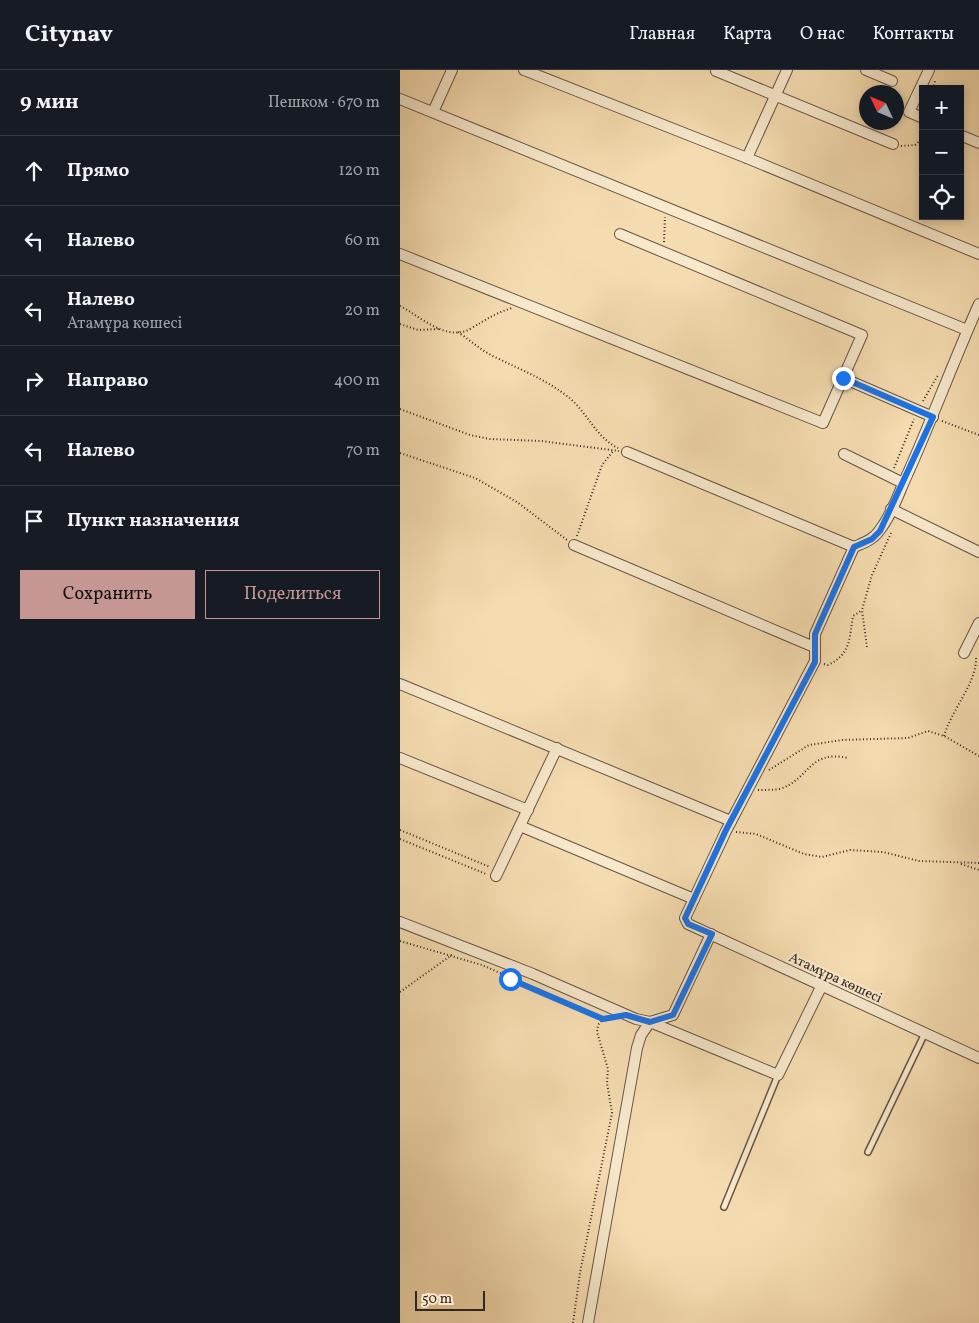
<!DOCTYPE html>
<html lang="ru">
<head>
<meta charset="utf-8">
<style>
  body { margin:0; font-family:Vollkorn,serif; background:#20242c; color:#f1f3f6 }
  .controls { position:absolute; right:15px; top:15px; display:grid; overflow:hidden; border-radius:0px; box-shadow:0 2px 8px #0003 }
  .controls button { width:45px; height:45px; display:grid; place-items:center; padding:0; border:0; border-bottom:1px solid #363941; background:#171b24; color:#f1f3f6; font:25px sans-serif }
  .compass { position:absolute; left:459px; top:15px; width:45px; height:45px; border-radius:50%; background:#171b24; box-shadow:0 2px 8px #0003; rotate:314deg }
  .scale { position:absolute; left:15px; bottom:12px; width:70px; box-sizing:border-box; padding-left:5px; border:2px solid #342721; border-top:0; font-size:14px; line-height:18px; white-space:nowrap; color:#342721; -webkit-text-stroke:4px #f8e8cc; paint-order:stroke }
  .stop { position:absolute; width:15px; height:15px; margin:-11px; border:4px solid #1a73e8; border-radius:50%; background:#fff }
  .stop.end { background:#1a73e8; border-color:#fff; box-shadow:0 1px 5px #0008 }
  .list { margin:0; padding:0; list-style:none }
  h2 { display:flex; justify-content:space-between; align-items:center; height:65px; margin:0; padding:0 20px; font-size:21px }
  h2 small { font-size:16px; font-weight:400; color:#9ea1a6 }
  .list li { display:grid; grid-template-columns:32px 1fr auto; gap:15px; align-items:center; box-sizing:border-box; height:70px; padding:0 20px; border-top:1px solid #363941 }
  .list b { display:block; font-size:19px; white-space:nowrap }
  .list p { margin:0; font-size:16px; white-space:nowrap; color:#9ea1a6 }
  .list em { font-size:16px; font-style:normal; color:#9ea1a6 }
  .actions { display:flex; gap:10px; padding:15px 20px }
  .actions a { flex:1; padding:11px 0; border:1px solid #c59692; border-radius:0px; text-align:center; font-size:18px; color:#c59692 }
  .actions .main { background:#c59692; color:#111 }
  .icon { flex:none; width:28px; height:28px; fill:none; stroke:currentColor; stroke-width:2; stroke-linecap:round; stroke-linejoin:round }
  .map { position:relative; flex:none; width:579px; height:1253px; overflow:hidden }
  header { display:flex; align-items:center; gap:30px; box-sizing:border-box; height:70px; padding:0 25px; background:#171b24; border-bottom:1px solid #363941 }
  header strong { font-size:24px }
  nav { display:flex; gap:28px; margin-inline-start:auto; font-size:18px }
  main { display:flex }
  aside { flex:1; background:#171b24 }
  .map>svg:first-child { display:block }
</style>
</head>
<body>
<header>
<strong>Citynav</strong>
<nav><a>Главная</a><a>Карта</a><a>О нас</a><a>Контакты</a></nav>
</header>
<main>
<aside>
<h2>9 мин<small>Пешком · 670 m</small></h2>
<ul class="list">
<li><svg class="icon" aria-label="ahead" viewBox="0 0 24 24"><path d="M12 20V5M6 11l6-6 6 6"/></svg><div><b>Прямо</b></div><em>120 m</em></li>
<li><svg class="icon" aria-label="left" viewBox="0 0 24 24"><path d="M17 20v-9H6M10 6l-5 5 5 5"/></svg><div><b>Налево</b></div><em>60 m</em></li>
<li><svg class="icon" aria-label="left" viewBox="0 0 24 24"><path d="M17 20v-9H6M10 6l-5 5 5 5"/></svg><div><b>Налево</b><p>Атамұра көшесі</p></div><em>20 m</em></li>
<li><svg class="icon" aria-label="right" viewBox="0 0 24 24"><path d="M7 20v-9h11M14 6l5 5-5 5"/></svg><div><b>Направо</b></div><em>400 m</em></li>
<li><svg class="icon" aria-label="left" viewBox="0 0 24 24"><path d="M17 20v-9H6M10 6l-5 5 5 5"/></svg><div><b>Налево</b></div><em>70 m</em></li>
<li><svg class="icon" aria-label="arrive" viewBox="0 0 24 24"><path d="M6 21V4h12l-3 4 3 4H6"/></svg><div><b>Пункт назначения</b></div></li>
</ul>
<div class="actions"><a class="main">Сохранить</a><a>Поделиться</a></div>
</aside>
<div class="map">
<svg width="579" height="1253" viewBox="0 0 579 1253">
  <rect width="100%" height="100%" fill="#f5dcb0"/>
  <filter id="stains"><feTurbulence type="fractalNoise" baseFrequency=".004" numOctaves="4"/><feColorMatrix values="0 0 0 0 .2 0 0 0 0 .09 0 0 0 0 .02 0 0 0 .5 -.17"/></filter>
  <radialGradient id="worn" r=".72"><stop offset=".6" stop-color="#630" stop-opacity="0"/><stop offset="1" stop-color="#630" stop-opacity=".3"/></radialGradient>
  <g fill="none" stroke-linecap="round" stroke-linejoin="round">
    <defs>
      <g id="service">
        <polyline points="468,1082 525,963"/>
        <polyline points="324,1137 378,1005"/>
      </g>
      <g id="minor">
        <polyline points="124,0 347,88 579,184"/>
        <polyline points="466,0 492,11"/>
        <polyline points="316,1 493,74"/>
        <polyline points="0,29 567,260"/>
        <polyline points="33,42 52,0"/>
        <polyline points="523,48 509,42 529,0"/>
        <polyline points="560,65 579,73"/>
        <polyline points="347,88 387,0"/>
        <polyline points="220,164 462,265 443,308"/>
        <polyline points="0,184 423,353 443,308 533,347"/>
        <path d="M579,234C554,290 533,347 508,403C499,422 492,445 479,461C473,470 463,473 454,477L415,564V591L326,761L285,848L288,854L579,988"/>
        <polyline points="227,382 454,477"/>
        <polyline points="444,384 503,413"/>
        <polyline points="491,439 579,482"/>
        <polyline points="174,475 414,577"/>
        <polyline points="564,583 579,553"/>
        <polyline points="0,614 331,751"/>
        <polyline points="0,688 128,740"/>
        <polyline points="120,756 294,829"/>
        <polyline points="96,806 157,678"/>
        <polyline points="0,852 133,904 236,949 250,952 273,945 311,864"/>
        <polyline points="188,1253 237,978 241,965 250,952 378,1005 422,915"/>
      </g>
    </defs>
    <use href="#service" stroke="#645445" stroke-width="8"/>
    <use href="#minor" stroke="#645445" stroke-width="12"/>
    <g stroke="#342721" stroke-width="2" stroke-dasharray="1 2.5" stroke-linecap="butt">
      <polyline points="533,19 535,11"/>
      <polyline points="501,76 515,75 523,68"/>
      <polyline points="264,172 265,147"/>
      <path d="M0,236C20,246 46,272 70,259C86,250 93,244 112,238"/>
      <polyline points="0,254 18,260 39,259"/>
      <path d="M58,262C71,271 83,282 97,288C123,301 143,308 167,326C187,341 195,367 218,378"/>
      <polyline points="523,331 538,305"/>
      <polyline points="0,339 70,365 90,369 141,371 219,381"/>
      <polyline points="542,351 579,365"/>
      <polyline points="0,383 75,408 117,432 167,470"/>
      <polyline points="494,398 514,349"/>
      <polyline points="177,466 202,395 214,380"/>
      <polyline points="467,577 462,540 472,505 491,463"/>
      <path d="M424,594L428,595C451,584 449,569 453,546L461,541"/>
      <path d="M544,666C551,641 577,612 576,588"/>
      <polyline points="369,700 409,675 442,670 508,668 528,661 544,666 579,686"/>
      <path d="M358,720C365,720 372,720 379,719C409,711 408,679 448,688"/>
      <polyline points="0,760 90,797"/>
      <polyline points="336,762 356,764 404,784 422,787 450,780 483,782 519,791 579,793"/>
      <polyline points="0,769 86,804"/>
      <polyline points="561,794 579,800"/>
      <polyline points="0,871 82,895 203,949"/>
      <polyline points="0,922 53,884"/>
      <polyline points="173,1253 180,1203 212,1043 207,1013 208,999 197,962 198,955 203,949 209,948"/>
    </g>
    <use href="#service" stroke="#f8e8cc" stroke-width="5"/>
    <use href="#minor" stroke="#f8e8cc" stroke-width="10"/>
  </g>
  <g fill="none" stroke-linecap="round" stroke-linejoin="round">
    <polyline stroke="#1a73e8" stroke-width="6" points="110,909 203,949 226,945 250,952 273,945 312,864 288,854 285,848 326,760 415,592 415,564 454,477 472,469 480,461 533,347 443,308"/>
  </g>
  <g text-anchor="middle" stroke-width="4.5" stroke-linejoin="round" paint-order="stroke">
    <g font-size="14" fill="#342721" stroke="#f8e8cc">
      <text transform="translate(436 907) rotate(25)" y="5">Атамұра көшесі</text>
    </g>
  </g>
  <rect width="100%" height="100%" filter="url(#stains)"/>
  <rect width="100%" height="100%" fill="url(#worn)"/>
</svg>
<div class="controls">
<button>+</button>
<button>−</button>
<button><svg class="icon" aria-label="locate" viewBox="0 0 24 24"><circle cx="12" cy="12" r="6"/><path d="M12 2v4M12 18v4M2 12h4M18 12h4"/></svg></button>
</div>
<svg class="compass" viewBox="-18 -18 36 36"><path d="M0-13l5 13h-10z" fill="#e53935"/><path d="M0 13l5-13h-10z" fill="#9ea1a6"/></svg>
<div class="scale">50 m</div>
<div class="stop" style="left:110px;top:909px"></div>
<div class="stop end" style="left:443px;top:308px"></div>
</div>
</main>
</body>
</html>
